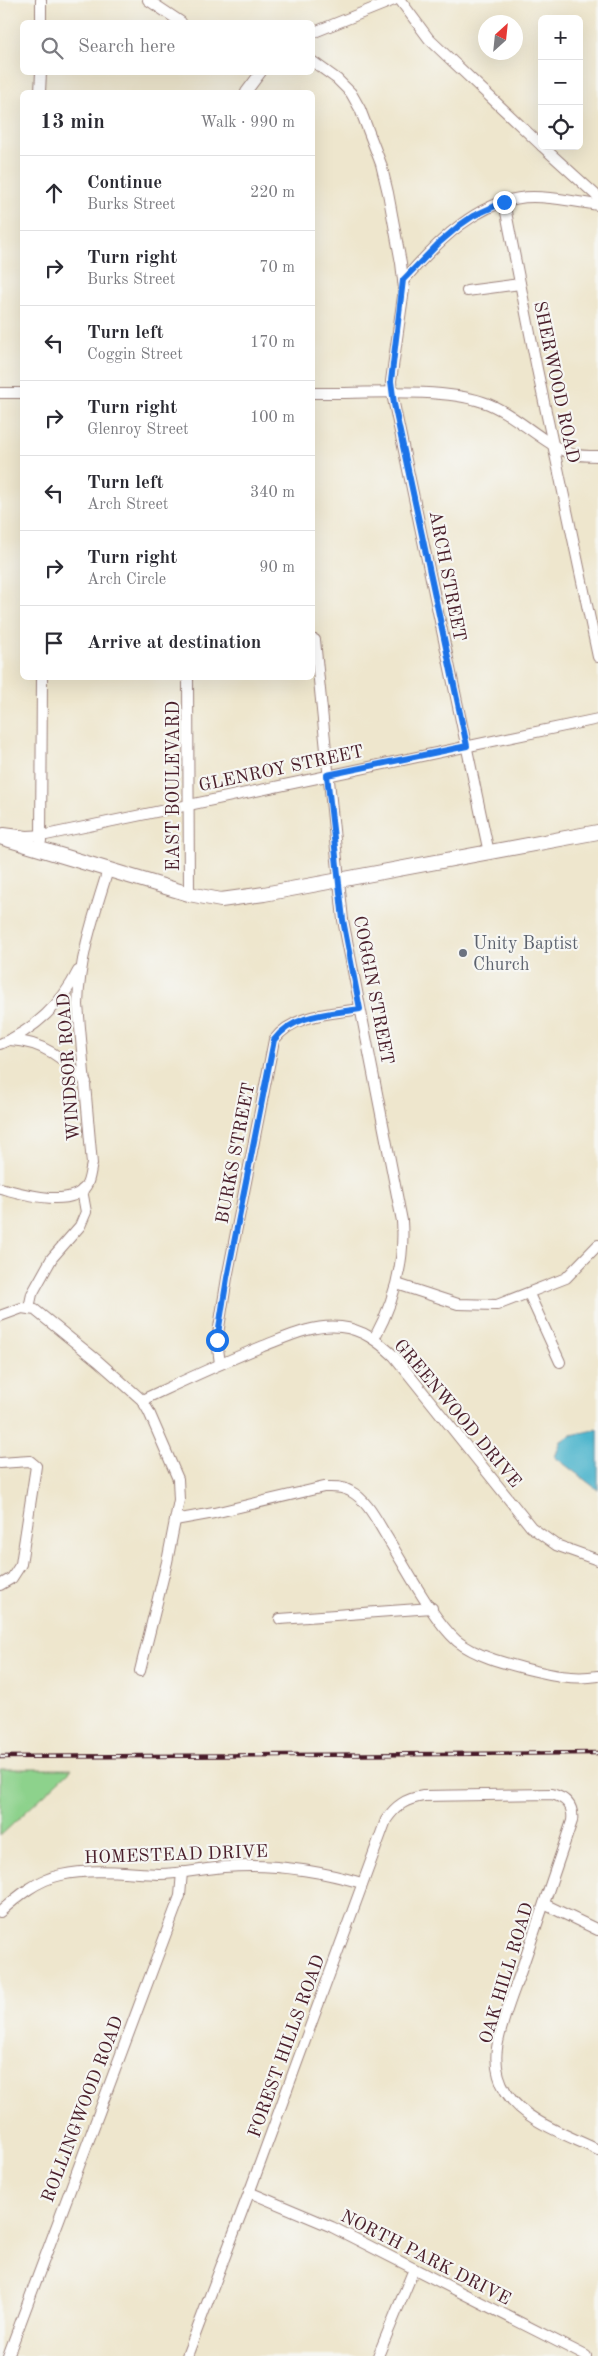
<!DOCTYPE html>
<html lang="en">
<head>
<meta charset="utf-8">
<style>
  body { margin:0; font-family:"Old Standard TT",serif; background:#f2f2f3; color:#2b2b33 }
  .controls { position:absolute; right:15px; top:15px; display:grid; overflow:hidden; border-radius:8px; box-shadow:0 5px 20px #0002 }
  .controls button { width:45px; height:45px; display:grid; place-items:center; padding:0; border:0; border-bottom:1px solid #e1e1e2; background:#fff; color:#2b2b33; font:25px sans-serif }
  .compass { position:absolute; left:478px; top:15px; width:45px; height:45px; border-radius:50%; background:#fff; box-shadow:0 5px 20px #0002; rotate:27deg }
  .stop { position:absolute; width:15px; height:15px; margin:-11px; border:4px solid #1a73e8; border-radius:50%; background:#fff }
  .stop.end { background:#1a73e8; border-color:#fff; box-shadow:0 1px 5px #0008 }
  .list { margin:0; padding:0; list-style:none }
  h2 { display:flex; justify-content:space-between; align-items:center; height:65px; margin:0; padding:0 20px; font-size:21px }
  h2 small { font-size:16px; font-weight:400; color:#7c7c81 }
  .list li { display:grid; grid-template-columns:32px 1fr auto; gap:15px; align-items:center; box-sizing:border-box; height:75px; padding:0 20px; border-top:1px solid #e1e1e2 }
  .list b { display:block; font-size:19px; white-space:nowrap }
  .list p { margin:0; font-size:16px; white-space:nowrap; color:#7c7c81 }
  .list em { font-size:16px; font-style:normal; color:#7c7c81 }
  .icon { flex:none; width:28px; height:28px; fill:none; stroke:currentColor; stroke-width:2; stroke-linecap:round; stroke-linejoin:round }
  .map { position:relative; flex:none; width:598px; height:2356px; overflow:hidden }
  .search { position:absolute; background:#fff; box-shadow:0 5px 20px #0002; left:20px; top:20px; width:295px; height:55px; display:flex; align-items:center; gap:12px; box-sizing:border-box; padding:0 18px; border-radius:8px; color:#7c7c81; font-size:19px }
  .panel { position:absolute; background:#fff; box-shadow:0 5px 20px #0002; left:20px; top:90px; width:295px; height:590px; border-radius:8px }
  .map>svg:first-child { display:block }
</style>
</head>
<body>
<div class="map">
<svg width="598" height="2356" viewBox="0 0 598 2356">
  <rect width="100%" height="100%" fill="#f6f6f2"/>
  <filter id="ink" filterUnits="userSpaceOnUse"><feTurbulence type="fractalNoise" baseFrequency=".02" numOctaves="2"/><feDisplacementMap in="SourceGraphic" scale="10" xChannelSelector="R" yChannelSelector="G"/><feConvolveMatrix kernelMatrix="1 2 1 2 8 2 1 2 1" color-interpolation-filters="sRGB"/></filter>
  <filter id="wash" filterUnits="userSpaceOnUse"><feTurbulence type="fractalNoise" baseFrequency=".0096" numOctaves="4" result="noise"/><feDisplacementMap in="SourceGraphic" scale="20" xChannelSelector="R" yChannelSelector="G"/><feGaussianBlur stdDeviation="1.12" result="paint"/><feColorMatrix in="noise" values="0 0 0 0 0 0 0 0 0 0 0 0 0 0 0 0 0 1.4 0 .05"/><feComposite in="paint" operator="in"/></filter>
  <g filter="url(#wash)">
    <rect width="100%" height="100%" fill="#eee6cd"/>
    <polygon fill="#8dd28c" stroke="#6c785c" points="0,1769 72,1769 0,1836"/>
    <polygon fill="#4fb6cd" stroke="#4c6a7c" points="598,1429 598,1490 555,1457 561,1441 572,1435"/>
  </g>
  <g filter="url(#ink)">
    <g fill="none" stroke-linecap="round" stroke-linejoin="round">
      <defs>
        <g id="street">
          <polyline points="41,0 41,22"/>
          <polyline points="148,0 181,22"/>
          <polyline points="400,0 429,39 542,146"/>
          <polyline points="312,33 394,0"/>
          <polyline points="312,61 337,79 351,93 360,109 381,164 388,193 401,263 404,289 391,381 392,394 489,853"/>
          <polyline points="40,92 41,72"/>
          <polyline points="246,92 261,72"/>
          <polyline points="542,146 598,197"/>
          <polyline points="504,202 537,369 598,657"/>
          <path d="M403,281C436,243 480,197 533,197C554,197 577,202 598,205"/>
          <polyline points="467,291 520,284"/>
          <polyline points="0,393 22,393"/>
          <path d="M312,393C361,394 438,387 483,402C514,412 542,444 572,454C580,456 589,456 598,456"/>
          <path d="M315,640L343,920L402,1221C405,1263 394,1302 374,1339"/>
          <polyline points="188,678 189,894"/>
          <polyline points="4,833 27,836 46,835 598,719"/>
          <polyline points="41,841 42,678"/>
          <path d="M10,1040C44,1042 63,1058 86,1082"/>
          <path d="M0,1044C34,1030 62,1004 78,971"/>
          <path d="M0,1188C20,1193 71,1209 86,1186C90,1180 90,1171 92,1164L78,1005C79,958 94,915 108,870"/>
          <polyline points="397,1284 458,1304 497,1305 566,1278 598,1245"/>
          <polyline points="529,1294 560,1362"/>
          <polyline points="29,1308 32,1294 52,1258 80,1226 86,1212 82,1190"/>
          <polyline points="0,1316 22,1308 35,1310 98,1361 142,1400 149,1412 178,1479 179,1500 167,1562 140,1671"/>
          <path d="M220,1364L217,1340L227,1278L274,1040C293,1014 330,1014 360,1009"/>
          <path d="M142,1400C181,1382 221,1363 261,1347C287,1337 312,1324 341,1327C362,1329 379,1342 394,1356L531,1527L556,1545L598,1560"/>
          <polyline points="0,1463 30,1461 36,1466 21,1564 12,1578 0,1585"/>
          <path d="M175,1520L214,1513L324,1487C332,1487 341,1486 350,1491C366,1499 376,1519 385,1534C404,1564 432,1619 457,1641C476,1656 504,1663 527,1669C552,1675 573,1680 598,1676"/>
          <polyline points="280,1619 432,1608"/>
          <polyline points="544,1904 598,1930"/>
          <path d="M0,1912C18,1896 37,1880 61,1875C93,1868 127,1873 159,1874C181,1874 202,1869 224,1867C271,1863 317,1870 362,1883"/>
          <polyline points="249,2192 332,2227 586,2356"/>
          <polyline points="8,2356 180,1896 182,1872"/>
          <path d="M187,2356L252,2185L386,1820C396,1805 406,1799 423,1796L552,1794C566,1798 574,1806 572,1821C555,1870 539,1919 522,1968C513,1994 501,2021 497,2048C495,2063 498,2079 506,2092C525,2122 568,2135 598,2150"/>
          <polyline points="378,2356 414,2269"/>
        </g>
        <polyline id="secondary" points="0,837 189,894 221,900 264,894 598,832"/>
      </defs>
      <use href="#street" stroke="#9c827c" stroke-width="12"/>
      <use href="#secondary" stroke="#9c827c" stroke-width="16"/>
      <use href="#street" stroke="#fff" stroke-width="10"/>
      <use href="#secondary" stroke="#fff" stroke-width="14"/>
      <defs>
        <polyline id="rail" points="0,1757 598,1753"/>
      </defs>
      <use href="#rail" stroke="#4a1f2b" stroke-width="4.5"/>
      <use href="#rail" stroke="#f6f6f2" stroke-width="2.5" stroke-dasharray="8" stroke-linecap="butt"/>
    </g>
  </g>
  <g fill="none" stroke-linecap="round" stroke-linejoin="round" filter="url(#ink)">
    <path stroke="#1a73e8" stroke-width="6" d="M217,1340L227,1278L274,1040C293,1014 330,1014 360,1009L343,920L327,775L467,746L394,404L391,381L403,280L440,242L460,225L473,216L504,202"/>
  </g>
  <circle fill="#6b7280" stroke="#f6f6f2" stroke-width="2" cx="463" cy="953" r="5"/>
  <g text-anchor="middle" stroke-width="4.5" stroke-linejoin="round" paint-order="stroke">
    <g font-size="18" fill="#4a1f2b" stroke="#f6f6f2">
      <text transform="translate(557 382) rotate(78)" y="6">SHERWOOD ROAD</text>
      <text transform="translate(448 576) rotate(79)" y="6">ARCH STREET</text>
      <text transform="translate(281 768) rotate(-12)" y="6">GLENROY STREET</text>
      <text transform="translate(173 786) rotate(-90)" y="6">EAST BOULEVARD</text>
      <text transform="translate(374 990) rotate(79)" y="6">COGGIN STREET</text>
      <text transform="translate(68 1067) rotate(-94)" y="6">WINDSOR ROAD</text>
      <text transform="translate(235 1153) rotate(-79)" y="6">BURKS STREET</text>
      <text transform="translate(458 1413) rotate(50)" y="6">GREENWOOD DRIVE</text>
      <text transform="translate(176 1854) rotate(-2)" y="6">HOMESTEAD DRIVE</text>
      <text transform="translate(506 1973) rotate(-73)" y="6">OAK HILL ROAD</text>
      <text transform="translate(286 2046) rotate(-70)" y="6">FOREST HILLS ROAD</text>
      <text transform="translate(82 2109) rotate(-69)" y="6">ROLLINGWOOD ROAD</text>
      <text transform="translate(426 2257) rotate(27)" y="6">NORTH PARK DRIVE</text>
    </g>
    <g font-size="18" fill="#5b616d" stroke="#f6f6f2" text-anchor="start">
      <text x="473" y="949">Unity Baptist<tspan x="473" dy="21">Church</tspan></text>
    </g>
  </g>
</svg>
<div class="controls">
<button>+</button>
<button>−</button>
<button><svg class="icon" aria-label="locate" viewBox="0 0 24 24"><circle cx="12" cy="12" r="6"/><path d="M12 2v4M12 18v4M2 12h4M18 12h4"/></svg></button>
</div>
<svg class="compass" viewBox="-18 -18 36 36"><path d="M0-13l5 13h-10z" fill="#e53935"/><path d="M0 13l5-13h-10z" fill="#7c7c81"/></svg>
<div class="stop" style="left:217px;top:1340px"></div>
<div class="stop end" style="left:504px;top:202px"></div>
<div class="search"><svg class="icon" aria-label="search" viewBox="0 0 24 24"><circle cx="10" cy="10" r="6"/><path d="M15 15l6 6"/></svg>Search here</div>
<section class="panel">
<h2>13 min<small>Walk · 990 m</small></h2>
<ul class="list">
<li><svg class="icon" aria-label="ahead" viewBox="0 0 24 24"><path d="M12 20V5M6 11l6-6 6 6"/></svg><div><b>Continue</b><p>Burks Street</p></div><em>220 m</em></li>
<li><svg class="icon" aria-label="right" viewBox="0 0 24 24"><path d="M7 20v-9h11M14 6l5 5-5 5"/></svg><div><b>Turn right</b><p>Burks Street</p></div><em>70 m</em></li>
<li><svg class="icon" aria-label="left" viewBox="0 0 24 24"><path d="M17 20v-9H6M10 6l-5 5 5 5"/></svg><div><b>Turn left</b><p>Coggin Street</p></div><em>170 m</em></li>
<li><svg class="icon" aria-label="right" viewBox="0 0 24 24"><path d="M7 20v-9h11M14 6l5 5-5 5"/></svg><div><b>Turn right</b><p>Glenroy Street</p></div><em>100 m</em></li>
<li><svg class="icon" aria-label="left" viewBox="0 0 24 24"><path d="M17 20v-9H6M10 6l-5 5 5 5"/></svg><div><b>Turn left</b><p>Arch Street</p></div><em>340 m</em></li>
<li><svg class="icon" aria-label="right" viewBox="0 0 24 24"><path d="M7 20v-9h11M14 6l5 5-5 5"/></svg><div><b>Turn right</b><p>Arch Circle</p></div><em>90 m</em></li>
<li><svg class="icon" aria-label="arrive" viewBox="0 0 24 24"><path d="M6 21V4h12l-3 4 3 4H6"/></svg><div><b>Arrive at destination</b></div></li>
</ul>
</section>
</div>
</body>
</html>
